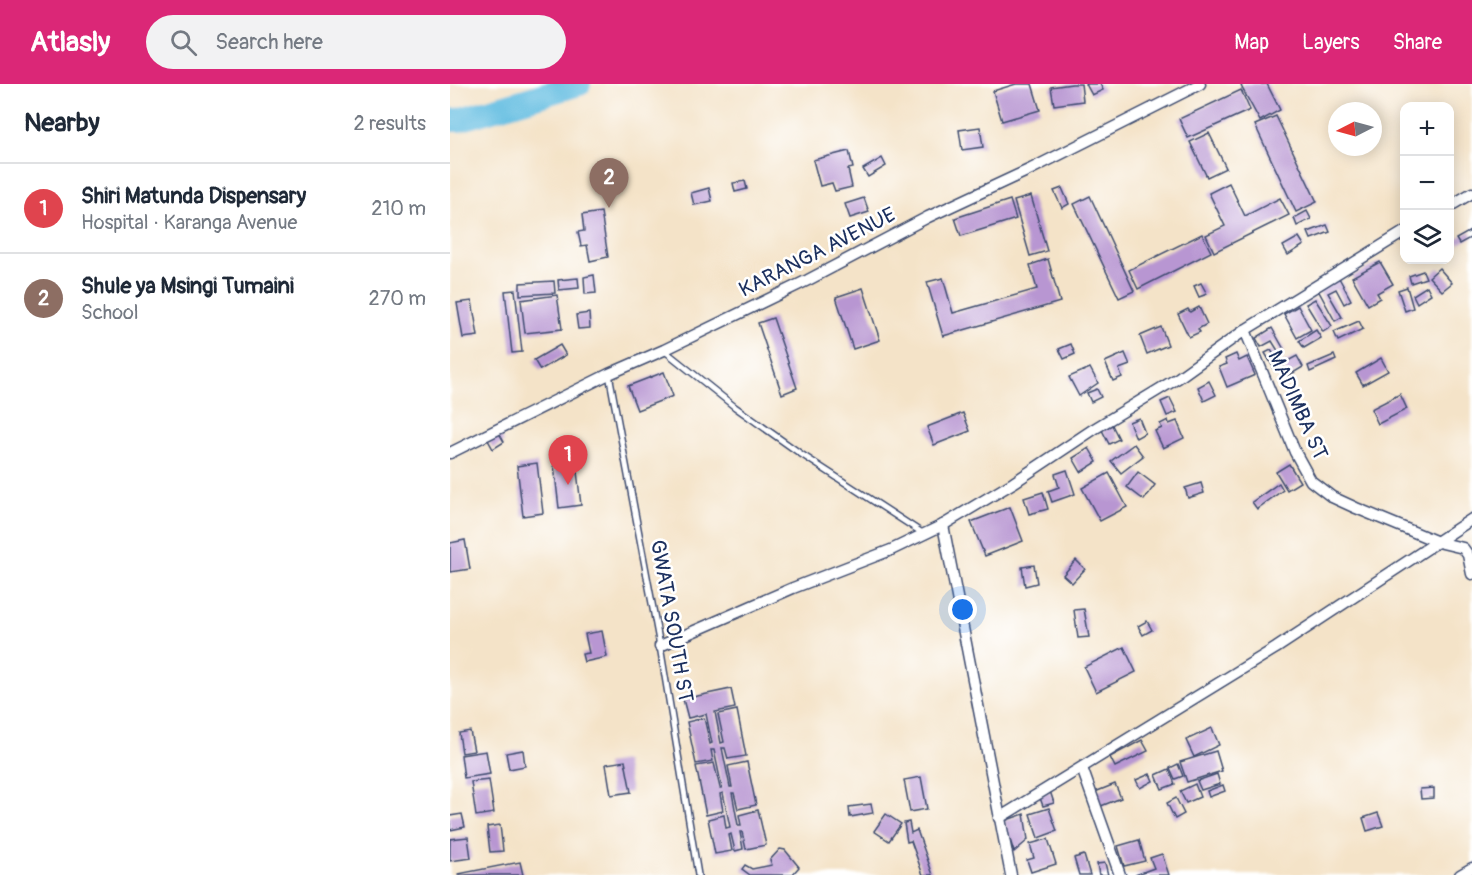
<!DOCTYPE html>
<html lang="en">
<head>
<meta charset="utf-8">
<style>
  body { margin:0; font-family:Pangolin,sans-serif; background:#f2f2f3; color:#1f2937 }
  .controls { position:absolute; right:18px; top:18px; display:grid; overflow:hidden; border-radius:12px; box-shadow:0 3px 15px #0003 }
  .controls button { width:54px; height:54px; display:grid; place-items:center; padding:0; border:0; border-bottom:2px solid #e0e1e3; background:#fff; color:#1f2937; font:30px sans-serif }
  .compass { position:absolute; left:878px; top:18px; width:54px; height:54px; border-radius:50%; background:#fff; box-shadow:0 3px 15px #0003; rotate:264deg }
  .you { position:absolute; left:513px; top:526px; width:21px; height:21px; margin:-15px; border:4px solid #fff; border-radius:50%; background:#1a73e8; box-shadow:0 0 0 9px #1a73e833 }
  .badge { display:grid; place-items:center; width:39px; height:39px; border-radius:50%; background:#db2777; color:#fff; font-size:20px; font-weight:700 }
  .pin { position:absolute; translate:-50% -50px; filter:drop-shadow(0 2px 3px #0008) }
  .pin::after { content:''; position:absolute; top:32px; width:21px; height:18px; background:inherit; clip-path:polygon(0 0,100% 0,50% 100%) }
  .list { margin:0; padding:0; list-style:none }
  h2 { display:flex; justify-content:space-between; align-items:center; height:78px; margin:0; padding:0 24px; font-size:26px }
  h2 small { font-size:20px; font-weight:400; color:#747a83 }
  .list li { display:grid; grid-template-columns:39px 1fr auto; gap:18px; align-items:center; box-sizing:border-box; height:90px; padding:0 24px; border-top:2px solid #e0e1e3 }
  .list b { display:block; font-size:22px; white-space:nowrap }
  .list p { margin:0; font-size:20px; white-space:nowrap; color:#747a83 }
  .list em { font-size:20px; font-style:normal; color:#747a83 }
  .icon { flex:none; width:33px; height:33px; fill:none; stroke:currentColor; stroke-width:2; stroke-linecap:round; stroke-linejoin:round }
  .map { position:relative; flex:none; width:1022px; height:791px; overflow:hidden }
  header { display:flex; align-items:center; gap:36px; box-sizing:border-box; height:84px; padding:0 30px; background:#db2777; color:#fff }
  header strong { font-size:28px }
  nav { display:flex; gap:33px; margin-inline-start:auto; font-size:21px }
  .search { width:420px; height:54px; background:#f2f2f3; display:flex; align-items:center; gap:15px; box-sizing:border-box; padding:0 21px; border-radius:33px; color:#747a83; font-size:22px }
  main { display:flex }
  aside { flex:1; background:#fff }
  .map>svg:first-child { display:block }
</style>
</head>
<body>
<header>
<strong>Atlasly</strong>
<div class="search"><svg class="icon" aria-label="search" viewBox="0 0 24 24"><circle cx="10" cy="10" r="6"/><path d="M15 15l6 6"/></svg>Search here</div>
<nav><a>Map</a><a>Layers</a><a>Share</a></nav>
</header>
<main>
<aside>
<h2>Nearby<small>2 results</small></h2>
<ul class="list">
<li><span class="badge" style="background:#e0444e">1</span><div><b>Shiri Matunda Dispensary</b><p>Hospital · Karanga Avenue</p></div><em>210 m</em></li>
<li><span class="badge" style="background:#8d6e63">2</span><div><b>Shule ya Msingi Tumaini</b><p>School</p></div><em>270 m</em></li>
</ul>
</aside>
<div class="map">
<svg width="1022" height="791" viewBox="0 0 1022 791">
  <rect width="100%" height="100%" fill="#fff"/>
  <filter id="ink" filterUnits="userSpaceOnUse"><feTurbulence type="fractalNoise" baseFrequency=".0167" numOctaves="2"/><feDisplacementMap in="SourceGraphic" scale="12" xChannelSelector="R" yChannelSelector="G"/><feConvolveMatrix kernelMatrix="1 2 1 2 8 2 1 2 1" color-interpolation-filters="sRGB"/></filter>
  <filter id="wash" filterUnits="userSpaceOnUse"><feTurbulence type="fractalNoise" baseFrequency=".008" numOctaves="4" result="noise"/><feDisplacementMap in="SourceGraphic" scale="24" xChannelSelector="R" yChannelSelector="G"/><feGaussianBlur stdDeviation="1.35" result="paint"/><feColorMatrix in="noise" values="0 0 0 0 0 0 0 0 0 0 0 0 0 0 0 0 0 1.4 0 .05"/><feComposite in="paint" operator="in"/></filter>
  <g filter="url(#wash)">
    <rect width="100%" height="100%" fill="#f4e3c8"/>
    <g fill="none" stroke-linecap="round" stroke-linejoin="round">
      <polyline stroke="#64bde1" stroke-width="24" points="0,36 8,36 129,0"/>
    </g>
    <g id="blocks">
      <g fill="#b896d2">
        <polygon points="566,0 582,0 590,26 552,37 543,7"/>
        <polygon points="622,0 631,0 633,17 604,21 601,3"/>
        <polygon points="636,0 650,0 653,6 642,11"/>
        <polygon points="794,0 817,0 830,26 810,37 791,2"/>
        <polygon points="791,6 800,26 738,54 729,35"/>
        <polygon points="826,32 867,118 846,128 805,41"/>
        <polygon points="530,43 533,63 512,66 509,46"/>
        <polygon points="759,49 776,84 757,93 740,58"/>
        <polygon points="399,67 403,84 398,85 402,103 385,107 382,99 370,102 363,76"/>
        <polygon points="432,74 436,82 418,93 413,85"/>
        <polygon points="295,97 297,105 285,108 283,99"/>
        <polygon points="779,99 795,132 830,114 839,131 764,168 756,151 775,142 759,109"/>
        <polygon points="259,104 262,117 244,121 241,109"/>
        <polygon points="612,104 619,120 612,124 604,107"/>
        <polygon points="581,112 597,167 580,172 564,117"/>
        <polygon points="640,112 684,207 669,214 624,120"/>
        <polygon points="414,114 419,128 400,134 395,120"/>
        <polygon points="560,116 566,135 511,152 505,134"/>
        <polygon points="857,127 861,135 847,142 844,134"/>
        <polygon points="151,128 158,173 140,177 137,161 131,162 128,148 134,147 132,131"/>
        <polygon points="877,141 880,148 861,155 858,148"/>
        <polygon points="1020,147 1022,153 1009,160 1006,155"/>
        <polygon points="752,150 761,168 688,205 679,186"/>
        <polygon points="849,153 854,161 838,171 833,162"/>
        <polygon points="598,175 610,218 493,252 477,198 493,194 503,229 587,205 580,181"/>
        <polygon points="930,178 943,200 927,209 930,214 918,221 902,193"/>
        <polygon points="989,184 1002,199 992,207 979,193"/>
        <polygon points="973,187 976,194 961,199 959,192"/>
        <polygon points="144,191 146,209 135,210 134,193"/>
        <polygon points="888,192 901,216 894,220 886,205 878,209 892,233 885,237 867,204"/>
        <polygon points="128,194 129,204 109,206 108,196"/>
        <polygon points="104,197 105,209 70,211 70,199"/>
        <polygon points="751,199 757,210 749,213 744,202"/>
        <polygon points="977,202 981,210 967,219 963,211"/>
        <polygon points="957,203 963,224 955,227 948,206"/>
        <polygon points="413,204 430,256 403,265 386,213"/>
        <polygon points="65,206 72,268 62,269 55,207"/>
        <polygon points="107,211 112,245 75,249 71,216"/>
        <polygon points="865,215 882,242 873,248 856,220"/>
        <polygon points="22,217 28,252 13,254 7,219"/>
        <polygon points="848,222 861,246 847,254 834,230"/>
        <polygon points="749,223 757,240 748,245 750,248 739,253 728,230 738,225 740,228"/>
        <polygon points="139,229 140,244 128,245 126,231"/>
        <polygon points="323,234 347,304 332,310 308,239"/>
        <polygon points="909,237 913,245 888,257 884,248"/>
        <polygon points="711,243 718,261 697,270 690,252"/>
        <polygon points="822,244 835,267 830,270 822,257 811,263 806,254"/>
        <polygon points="866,246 871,254 854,264 849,257"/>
        <polygon points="621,260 625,270 614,275 609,265"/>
        <polygon points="110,261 116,271 90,286 84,276"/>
        <polygon points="821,266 831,282 825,286 815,269"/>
        <polygon points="675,269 680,281 669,285 672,293 663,297 655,278"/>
        <polygon points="786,270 789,277 797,273 805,291 777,303 769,283 777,280 775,275"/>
        <polygon points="884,271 886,276 860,288 858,282"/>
        <polygon points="847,272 853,283 838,292 832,280"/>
        <polygon points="931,274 938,287 913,301 906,289"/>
        <polygon points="640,284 648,299 629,312 619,293"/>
        <polygon points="214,288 223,312 187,326 178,302"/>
        <polygon points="759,297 766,311 754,317 748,303"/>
        <polygon points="647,305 651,313 641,318 637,309"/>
        <polygon points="950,310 957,325 928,340 921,325"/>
        <polygon points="720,314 727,328 717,332 711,318"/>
        <polygon points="513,329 520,347 484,361 477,343"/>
        <polygon points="689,334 695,349 686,354 679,338"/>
        <polygon points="718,336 719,340 727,337 734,354 713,364 705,347 712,344 710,340"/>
        <polygon points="662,341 669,355 659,360 652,346"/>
        <polygon points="49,349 54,358 43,365 38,356"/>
        <polygon points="684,360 693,372 671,389 661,377"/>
        <polygon points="639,364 647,378 631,388 623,374"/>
        <polygon points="87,379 93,429 73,432 67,382"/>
        <polygon points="126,379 131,421 109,424 104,381"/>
        <polygon points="839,380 850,398 837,406 826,388"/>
        <polygon points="617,386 625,410 602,418 598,407 609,403 605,390"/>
        <polygon points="688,388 705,401 694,416 677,403"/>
        <polygon points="659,389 677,423 650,437 632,404"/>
        <polygon points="751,399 754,409 738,414 735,404"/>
        <polygon points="829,399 833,406 807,425 802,418"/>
        <polygon points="593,408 598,425 579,430 574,414"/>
        <polygon points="560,423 573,457 535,472 521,438"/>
        <polygon points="15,456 20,485 0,488 0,459"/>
        <polygon points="626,476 635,485 622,499 613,491"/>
        <polygon points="584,481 587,499 575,502 572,483"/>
        <polygon points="634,525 639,553 628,554 624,526"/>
        <polygon points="697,537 702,546 693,551 688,542"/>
        <polygon points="152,547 157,573 134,578 132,570 139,569 135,550"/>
        <polygon points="674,563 686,588 646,608 634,583"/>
        <polygon points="281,605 285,624 265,628 271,659 274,658 268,630 287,626 296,672 278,675 275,664 272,664 280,703 282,703 278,682 297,678 306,721 288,725 284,709 282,709 288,741 291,741 289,731 308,726 316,761 296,765 292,748 290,748 293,765 285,767 281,750 279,751 282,767 265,770 258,735 274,731 276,744 280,743 273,709 270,710 273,727 256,731 246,682 264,679 270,704 272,704 264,666 261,666 263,677 246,680 237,638 254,634 260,660 262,659 256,630 238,634 233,615"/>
        <polygon points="762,644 769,661 744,673 736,656"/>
        <polygon points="20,647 24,667 12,669 9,649"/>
        <polygon points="692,656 698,667 665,683 660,673"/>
        <polygon points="73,666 75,682 59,685 56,669"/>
        <polygon points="36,667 40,690 14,694 11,671"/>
        <polygon points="766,667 772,687 737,698 730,678"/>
        <polygon points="175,677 181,708 161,711 156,680"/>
        <polygon points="728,680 733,692 725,695 720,684"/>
        <polygon points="719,685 725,700 712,705 706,691"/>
        <polygon points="700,690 703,697 690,704 686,696"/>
        <polygon points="767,690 770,700 751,706 747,697"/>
        <polygon points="471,693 477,725 460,728 454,696"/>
        <polygon points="39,696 44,729 26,732 21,698"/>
        <polygon points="665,700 671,714 651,722 645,708"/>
        <polygon points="745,700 750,713 736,719 730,707"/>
        <polygon points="773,701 775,707 759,713 757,707"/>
        <polygon points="984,704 984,714 971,715 970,705"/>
        <polygon points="600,707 604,719 593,722 589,711"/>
        <polygon points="726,714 734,730 725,735 717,719"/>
        <polygon points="421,720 423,729 400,733 399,723"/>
        <polygon points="599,724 607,747 588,754 580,730"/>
        <polygon points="928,729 933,742 917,747 913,734"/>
        <polygon points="12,730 15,743 0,746 0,732"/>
        <polygon points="436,730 451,740 439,757 424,747"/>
        <polygon points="574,730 578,756 564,768 554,737"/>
        <polygon points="459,738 461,749 467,746 483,791 473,791 461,757 457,758 454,739"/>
        <polygon points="50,741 53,767 40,768 37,743"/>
        <polygon points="18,753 21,774 0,777 0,755"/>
        <polygon points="598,755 606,780 581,788 577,776 584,774 580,760"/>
        <polygon points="689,756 695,777 674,782 668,762"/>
        <polygon points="330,765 335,766 349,783 342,791 300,791 292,785 295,781 302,785 322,781 320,776"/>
        <polygon points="712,770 719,791 685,791 704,784 700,774"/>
        <polygon points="634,771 640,791 629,791 624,774"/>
        <polygon points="70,778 73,791 8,791 8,790"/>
        <polygon points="655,779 658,791 649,791 647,780"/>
      </g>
    </g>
  </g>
  <g filter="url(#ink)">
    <use href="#blocks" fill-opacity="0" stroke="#3c4a6e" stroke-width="1.5"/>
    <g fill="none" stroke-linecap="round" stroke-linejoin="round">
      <defs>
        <g id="service">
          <polyline points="215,267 285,323 351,370 474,450"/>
          <polyline points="159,290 210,562 248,791"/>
        </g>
        <g id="minor">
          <polyline points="1000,122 1022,109"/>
          <polyline points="795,246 845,368 861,397 882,413 906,424 988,458 1013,464 1018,471 1022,490"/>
          <polyline points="0,369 159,290 214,266 358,196 478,133 581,85 750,0"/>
          <polyline points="493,441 561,791"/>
          <polyline points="210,562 343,504 441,466 493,441 563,399 644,345 728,294 795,246 954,148"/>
          <polyline points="632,684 670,791"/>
          <polyline points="549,734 826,564 1022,435"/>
          <polyline points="1010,791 1022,784"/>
        </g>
      </defs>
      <use href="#service" stroke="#3c4a6e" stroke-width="8"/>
      <use href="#minor" stroke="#3c4a6e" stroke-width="13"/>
      <use href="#service" stroke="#fff" stroke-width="5"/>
      <use href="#minor" stroke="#fff" stroke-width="10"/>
    </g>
  </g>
  <g text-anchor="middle" stroke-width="5" stroke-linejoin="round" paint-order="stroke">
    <g font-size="21" fill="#1b2f5e" stroke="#fff">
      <text transform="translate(367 168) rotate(-27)" y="7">KARANGA AVENUE</text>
      <text transform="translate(848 321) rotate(66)" y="7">MADIMBA ST</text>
      <text transform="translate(222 537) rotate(80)" y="7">GWATA SOUTH ST</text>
    </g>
  </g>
</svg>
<div class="controls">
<button>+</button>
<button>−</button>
<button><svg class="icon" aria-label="layers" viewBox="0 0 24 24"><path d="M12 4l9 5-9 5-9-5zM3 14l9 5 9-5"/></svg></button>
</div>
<svg class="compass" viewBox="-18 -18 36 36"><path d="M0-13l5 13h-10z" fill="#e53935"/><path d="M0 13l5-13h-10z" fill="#747a83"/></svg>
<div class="you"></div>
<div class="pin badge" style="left:118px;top:401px;background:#e0444e">1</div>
<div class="pin badge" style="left:159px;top:124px;background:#8d6e63">2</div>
</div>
</main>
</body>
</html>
